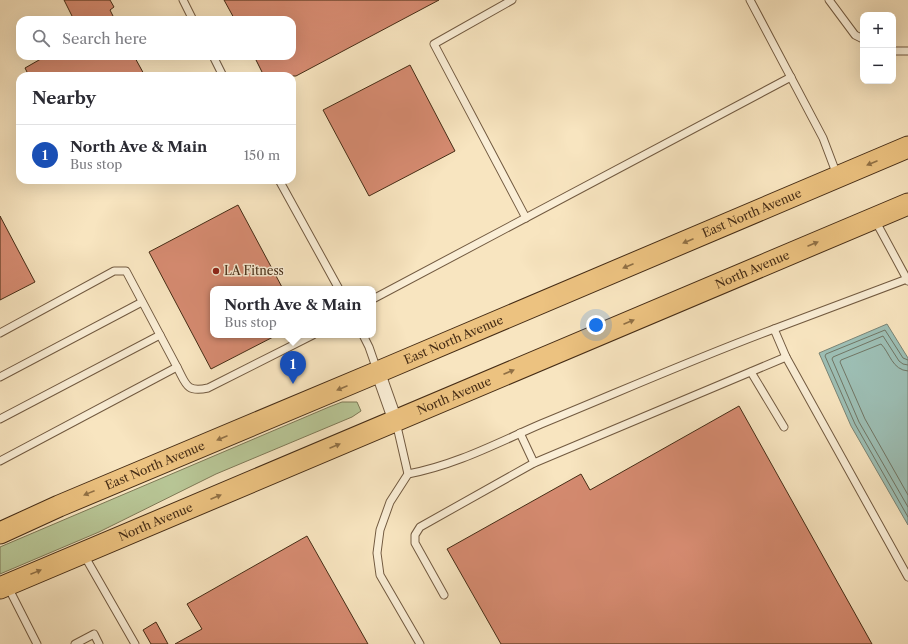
<!DOCTYPE html>
<html lang="en">
<head>
<meta charset="utf-8">
<style>
  body { margin:0; font-family:"Libre Caslon Text",serif; background:#f7f7f7; color:#2b2b33 }
  .controls { position:absolute; right:12px; top:12px; display:grid; overflow:hidden; border-radius:8px; box-shadow:0 4px 16px #0002 }
  .controls button { width:36px; height:36px; display:grid; place-items:center; padding:0; border:0; border-bottom:1px solid #e1e1e2; background:#fff; color:#2b2b33; font:20px sans-serif }
  .you { position:absolute; left:596px; top:325px; width:14px; height:14px; margin:-10px; border:3px solid #fff; border-radius:50%; background:#1a73e8; box-shadow:0 0 0 6px #1a73e833 }
  .badge { display:grid; place-items:center; width:26px; height:26px; border-radius:50%; background:#8f2418; color:#fff; font-size:13px; font-weight:700 }
  .pin { position:absolute; translate:-50% -33px; filter:drop-shadow(0 1px 2px #0008) }
  .pin::after { content:''; position:absolute; top:21px; width:14px; height:12px; background:inherit; clip-path:polygon(0 0,100% 0,50% 100%) }
  .popup { position:absolute; left:210px; top:286px; width:166px; height:52px; box-sizing:border-box; display:grid; place-content:center; border-radius:8px; background:#fff; filter:drop-shadow(0 1px 3px #0005); font-size:13px; white-space:nowrap; color:#7c7c81 }
  .popup b { font-size:15px; color:#2b2b33 }
  .popup::after { content:''; position:absolute; left:50%; top:100%; margin-left:-8px; border:8px solid transparent; border-top-color:#fff }
  .list { margin:0; padding:0; list-style:none }
  h2 { display:flex; justify-content:space-between; align-items:center; height:52px; margin:0; padding:0 16px; font-size:17px }
  h2 small { font-size:13px; font-weight:400; color:#7c7c81 }
  .list li { display:grid; grid-template-columns:26px 1fr auto; gap:12px; align-items:center; box-sizing:border-box; height:60px; padding:0 16px; border-top:1px solid #e1e1e2 }
  .list b { display:block; font-size:15px; white-space:nowrap }
  .list p { margin:0; font-size:13px; white-space:nowrap; color:#7c7c81 }
  .list em { font-size:13px; font-style:normal; color:#7c7c81 }
  .icon { flex:none; width:22px; height:22px; fill:none; stroke:currentColor; stroke-width:2; stroke-linecap:round; stroke-linejoin:round }
  .map { position:relative; flex:none; width:908px; height:644px; overflow:hidden }
  .search { position:absolute; background:#fff; box-shadow:0 4px 16px #0002; left:16px; top:16px; width:280px; height:44px; display:flex; align-items:center; gap:10px; box-sizing:border-box; padding:0 14px; border-radius:12px; color:#7c7c81; font-size:15px }
  .panel { position:absolute; background:#fff; box-shadow:0 4px 16px #0002; left:16px; top:72px; width:280px; height:112px; border-radius:12px }
  .map>svg:first-child { display:block }
</style>
</head>
<body>
<div class="map">
<svg width="908" height="644" viewBox="0 0 908 644">
  <rect width="100%" height="100%" fill="#f8e5c0"/>
  <filter id="stains"><feTurbulence type="fractalNoise" baseFrequency=".005" numOctaves="4"/><feColorMatrix values="0 0 0 0 .2 0 0 0 0 .09 0 0 0 0 .02 0 0 0 .5 -.17"/></filter>
  <radialGradient id="worn" r=".72"><stop offset=".6" stop-color="#630" stop-opacity="0"/><stop offset="1" stop-color="#630" stop-opacity=".3"/></radialGradient>
  <polygon fill="#b8c696" stroke="#7e7956" points="342,402 357,402 361,411 352,417 216,474 99,532 0,574 0,547 329,407"/>
  <polygon fill="#9dbfb5" stroke="#7a8475" points="887,324 908,358 908,525 851,426 819,353"/>
  <g fill="none" stroke-linecap="round" stroke-linejoin="round">
    <g stroke="#717665" stroke-width="1">
      <polyline points="908,360 903,358 885,330 826,354 825,356 855,424 908,517"/>
      <polyline points="908,365 903,364 899,361 883,336 833,357 832,359 859,422 908,507"/>
      <path d="M908,371C892,370 890,353 881,344L841,360L840,362L865,419L908,495"/>
    </g>
  </g>
  <g fill="#d68b71" stroke="#452c15">
    <polygon points="64,0 110,0 114,7 110,10 115,20 74,20"/>
    <polygon points="224,0 439,0 296,76 264,76 254,56 292,56 292,20 235,20"/>
    <polygon points="46,56 134,56 145,76 29,76 25,68"/>
    <polygon points="410,65 455,151 369,196 323,110"/>
    <polygon points="238,205 283,289 213,289 213,335 277,335 211,369 149,252"/>
    <polygon points="0,216 35,282 0,300"/>
    <polygon points="739,406 872,644 501,644 447,549 581,474 590,490"/>
    <polygon points="307,536 368,644 175,644 202,629 187,604"/>
    <polygon points="156,622 168,644 151,644 143,630"/>
  </g>
  <g fill="none" stroke-linecap="round" stroke-linejoin="round">
    <defs>
      <g id="lane">
        <polyline points="183,0 193,20"/>
        <polyline points="512,0 434,44 526,218"/>
        <polyline points="750,0 823,138 837,175"/>
        <polyline points="829,0 855,35 863,39"/>
        <polyline points="893,51 908,51"/>
        <polyline points="213,56 223,76"/>
        <polyline points="279,180 339,289"/>
        <polyline points="875,220 908,281"/>
        <polyline points="907,279 774,329 786,357 908,577"/>
        <polyline points="373,299 791,77"/>
        <polyline points="0,333 114,271 126,271 177,367"/>
        <polyline points="363,335 369,347 377,370"/>
        <polyline points="751,372 784,427"/>
        <polyline points="0,377 142,302"/>
        <polyline points="0,419 160,335"/>
        <polyline points="396,422 408,474 390,502 380,530 377,553 380,575 420,644"/>
        <polyline points="520,433 534,463"/>
        <path d="M0,461L177,367C186,384 186,393 208,388L313,335"/>
        <path d="M408,474C456,465 497,443 541,424C619,392 696,358 774,329"/>
        <polyline points="84,555 135,644"/>
        <polyline points="8,587 37,644"/>
        <polyline points="444,595 415,543 415,535 420,527 534,463 786,357"/>
        <polyline points="75,644 94,634 99,644"/>
      </g>
      <polyline id="street" points="378,372 395,420"/>
      <g id="primary">
        <path id="s1" d="M0,533L59,506L378,372L908,147"/>
        <path id="s2" d="M0,588L908,204"/>
      </g>
    </defs>
    <use href="#lane" stroke="#725a40" stroke-width="9"/>
    <use href="#street" stroke="#725a40" stroke-width="15"/>
    <use href="#primary" stroke="#452c15" stroke-width="23"/>
    <use href="#lane" stroke="#faeed6" stroke-width="7"/>
    <use href="#street" stroke="#faeed6" stroke-width="13"/>
    <use href="#primary" stroke="#ecc280" stroke-width="21"/>
  </g>
  <defs><path id="oneway-solid" d="M-6-.8H1V-3.2L6.5 0L1 3.2V.8H-6Z"/></defs>
  <g fill="#907045">
    <use href="#oneway-solid" transform="translate(872 163) rotate(157)"/>
    <use href="#oneway-solid" transform="translate(688 241) rotate(157)"/>
    <use href="#oneway-solid" transform="translate(813 244) rotate(-23)"/>
    <use href="#oneway-solid" transform="translate(628 266) rotate(157)"/>
    <use href="#oneway-solid" transform="translate(629 322) rotate(-23)"/>
    <use href="#oneway-solid" transform="translate(509 372) rotate(-23)"/>
    <use href="#oneway-solid" transform="translate(342 388) rotate(157)"/>
    <use href="#oneway-solid" transform="translate(222 438) rotate(157)"/>
    <use href="#oneway-solid" transform="translate(335 446) rotate(-23)"/>
    <use href="#oneway-solid" transform="translate(89 493) rotate(158)"/>
    <use href="#oneway-solid" transform="translate(216 497) rotate(-23)"/>
    <use href="#oneway-solid" transform="translate(36 572) rotate(-22)"/>
  </g>
  <circle fill="#8f2418" stroke="#faeed6" stroke-width="1.5" cx="216" cy="271" r="4"/>
  <g text-anchor="middle" stroke-width="3" stroke-linejoin="round" paint-order="stroke">
    <g font-size="12" fill="#452c15" stroke="#faeed6">
      <text dy="4" stroke="none"><textPath href="#s1" startOffset="817">East North Avenue</textPath></text>
      <text dy="4" stroke="none"><textPath href="#s2" startOffset="817">North Avenue</textPath></text>
      <text dy="4" stroke="none"><textPath href="#s1" startOffset="493">East North Avenue</textPath></text>
      <text dy="4" stroke="none"><textPath href="#s2" startOffset="493">North Avenue</textPath></text>
      <text dy="4" stroke="none"><textPath href="#s1" startOffset="169">East North Avenue</textPath></text>
      <text dy="4" stroke="none"><textPath href="#s2" startOffset="169">North Avenue</textPath></text>
    </g>
    <g font-size="12" fill="#452c15" stroke="#faeed6" text-anchor="start">
      <text x="224" y="275">LA Fitness</text>
    </g>
  </g>
  <rect width="100%" height="100%" filter="url(#stains)"/>
  <rect width="100%" height="100%" fill="url(#worn)"/>
</svg>
<div class="controls">
<button>+</button>
<button>−</button>
</div>
<div class="you"></div>
<div class="pin badge" style="left:293px;top:384px;background:#1a4fb4">1</div>
<div class="popup"><b>North Ave &amp; Main</b>Bus stop</div>
<div class="search"><svg class="icon" aria-label="search" viewBox="0 0 24 24"><circle cx="10" cy="10" r="6"/><path d="M15 15l6 6"/></svg>Search here</div>
<section class="panel">
<h2>Nearby<small></small></h2>
<ul class="list">
<li><span class="badge" style="background:#1a4fb4">1</span><div><b>North Ave &amp; Main</b><p>Bus stop</p></div><em>150 m</em></li>
</ul>
</section>
</div>
</body>
</html>
